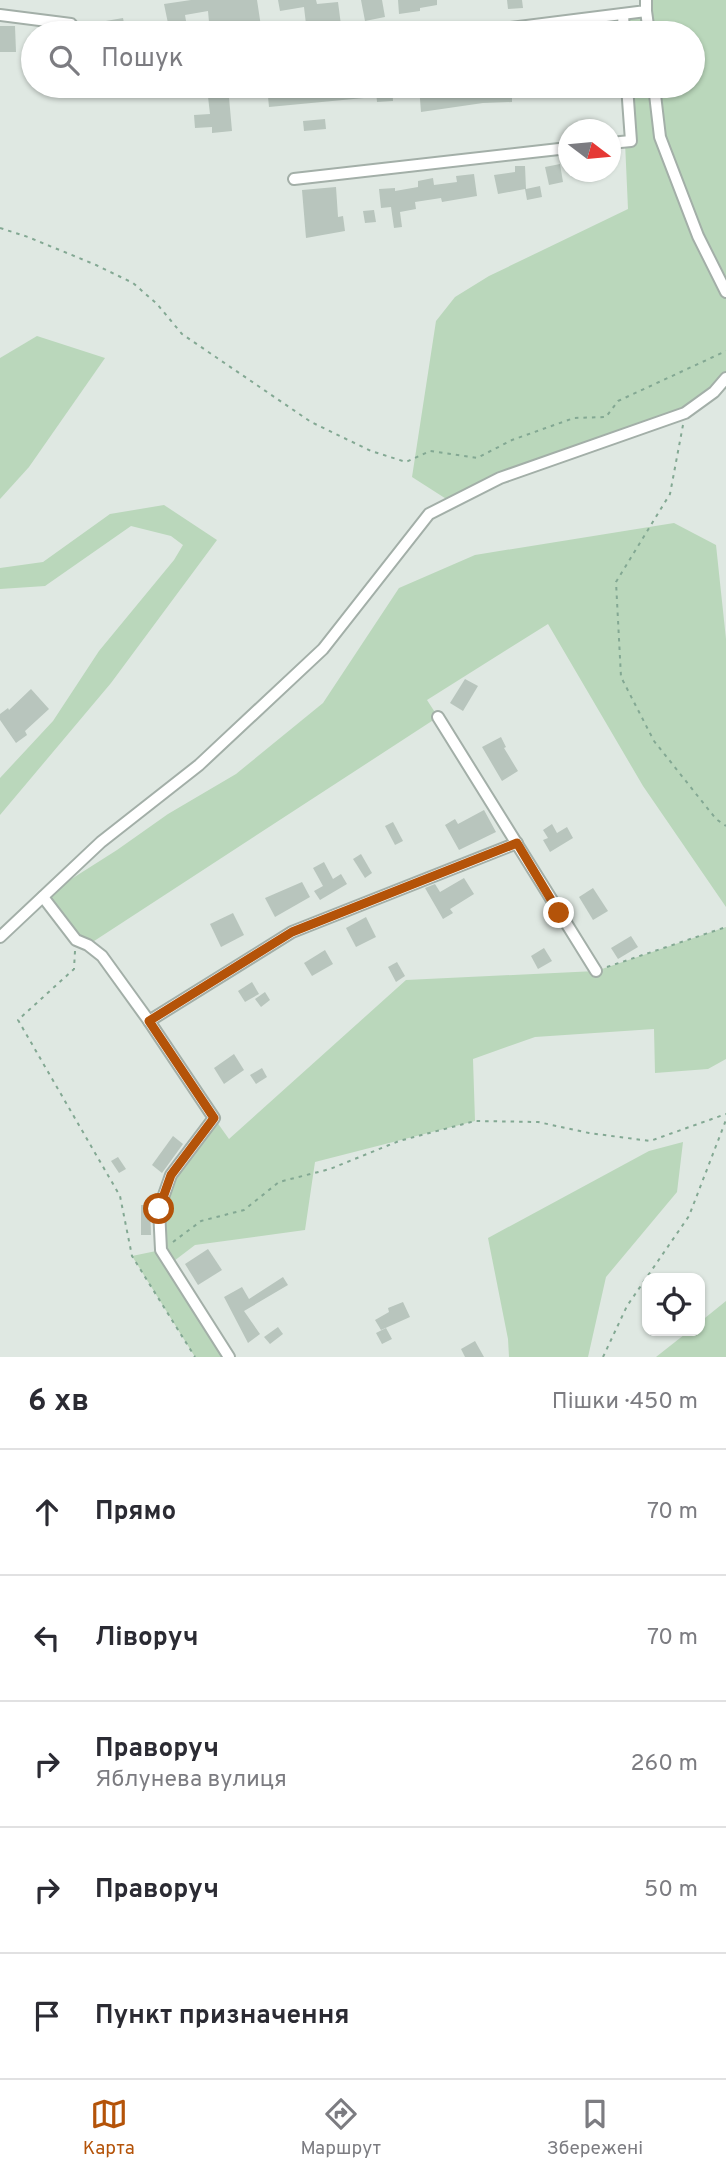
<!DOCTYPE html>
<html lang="uk">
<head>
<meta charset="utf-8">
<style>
  body { margin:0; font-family:Overpass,sans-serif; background:#f7f7f7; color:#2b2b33 }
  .controls { position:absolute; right:21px; bottom:21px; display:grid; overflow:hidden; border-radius:14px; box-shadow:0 2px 5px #0004 }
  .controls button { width:63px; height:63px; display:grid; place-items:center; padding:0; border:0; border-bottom:2px solid #e1e1e2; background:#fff; color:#2b2b33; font:35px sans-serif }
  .compass { position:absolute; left:558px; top:119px; width:63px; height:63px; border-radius:50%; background:#fff; box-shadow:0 2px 5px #0004; rotate:106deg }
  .stop { position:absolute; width:21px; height:21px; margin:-16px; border:5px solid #b45309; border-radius:50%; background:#fff }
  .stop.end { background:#b45309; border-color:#fff; box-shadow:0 2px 7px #0008 }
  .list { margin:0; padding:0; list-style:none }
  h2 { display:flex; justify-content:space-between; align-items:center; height:91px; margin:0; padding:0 28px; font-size:30px }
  h2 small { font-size:23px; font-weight:400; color:#7c7c81 }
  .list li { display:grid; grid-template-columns:46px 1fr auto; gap:21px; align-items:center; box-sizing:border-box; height:126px; padding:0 28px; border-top:2px solid #e1e1e2 }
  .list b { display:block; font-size:26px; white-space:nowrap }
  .list p { margin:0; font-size:23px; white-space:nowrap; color:#7c7c81 }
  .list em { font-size:23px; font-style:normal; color:#7c7c81 }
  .icon { flex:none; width:38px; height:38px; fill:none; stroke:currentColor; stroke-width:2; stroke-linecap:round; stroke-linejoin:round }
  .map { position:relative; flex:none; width:726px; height:1357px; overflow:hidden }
  .search { position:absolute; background:#fff; box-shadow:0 2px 5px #0004; left:21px; right:21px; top:21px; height:77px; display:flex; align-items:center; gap:18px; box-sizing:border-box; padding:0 24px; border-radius:38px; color:#7c7c81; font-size:26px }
  .sheet { height:721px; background:#fff }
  nav { display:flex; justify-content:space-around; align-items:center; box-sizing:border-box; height:98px; border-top:2px solid #e1e1e2; background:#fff; font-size:19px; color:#7c7c81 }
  nav a { display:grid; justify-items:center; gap:4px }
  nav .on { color:#b45309 }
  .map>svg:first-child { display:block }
</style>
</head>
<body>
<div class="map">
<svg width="726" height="1357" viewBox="0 0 726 1357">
  <rect width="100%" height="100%" fill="#dfe8e2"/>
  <g fill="#bad7bb">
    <polygon points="646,0 726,0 726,378 685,413 451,502 412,477 436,321 455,297 489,276 628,209 625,142 630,141 627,86 693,86 693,33 624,33 623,14 646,11"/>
    <polygon points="37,336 105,358 29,467 0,499 0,358"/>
    <polygon points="164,505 217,540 111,683 0,815 0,778 53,721 99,651 174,560 183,545 171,536 131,526 45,586 0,589 0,568 43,562 110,514"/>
    <polygon points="674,523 716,545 726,639 726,907 643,786 548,624 427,700 438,717 88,945 76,940 43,897 117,850 168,814 236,774 323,703 399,588 475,555"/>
    <polygon points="726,927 726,1059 708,1069 655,1073 654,1029 535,1037 473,1059 475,1121 315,1162 305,1230 195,1245 170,1264 229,1357 195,1357 132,1256 161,1250 159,1209 171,1175 214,1118 229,1139 406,980 596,971"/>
    <polygon points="683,1142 677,1192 606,1277 588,1357 509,1357 508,1339 488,1238 649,1151"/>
    <polygon points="726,1301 726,1357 656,1357 689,1331 700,1331 700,1322"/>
  </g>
  <g fill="#b8c5bd">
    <polygon points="191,0 257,0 262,33 210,33 208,11 185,15 188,33 170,33 164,4"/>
    <polygon points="278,0 316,0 317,4 338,2 341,25 315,28 316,33 307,33 304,7 280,11"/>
    <polygon points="361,0 382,0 385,17 365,21"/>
    <polygon points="398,0 437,0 437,5 420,8 420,11 399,14"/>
    <polygon points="507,0 522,0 523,8 508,9"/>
    <polygon points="123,18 126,33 117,33 116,30 102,33 100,22"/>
    <polygon points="0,26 15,26 16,52 0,52"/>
    <polygon points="228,86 232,131 212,133 212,127 195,128 194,115 210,114 207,88"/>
    <polygon points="267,86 363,86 364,98 269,107"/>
    <polygon points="383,86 392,86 393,101 377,102 376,91 384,91"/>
    <polygon points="419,86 436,86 438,96 459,94 459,91 512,86 512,102 483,103 421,112"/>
    <polygon points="325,119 326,129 304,131 303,121"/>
    <polygon points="560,164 563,182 549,185 545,167"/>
    <polygon points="515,166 525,166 526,189 540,186 542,197 527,200 525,189 498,194 494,175 515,172"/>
    <polygon points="474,174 477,196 442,202 441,198 415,202 416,209 400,212 402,227 394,228 391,207 381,208 379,189 395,188 395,191 418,187 418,181 433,178 434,185 457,182 456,176"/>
    <polygon points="336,187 338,217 343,216 345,231 306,238 302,190"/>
    <polygon points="374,210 376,222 365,223 363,211"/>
    <polygon points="465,679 478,686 463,711 450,703"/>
    <polygon points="31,689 49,709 25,731 27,735 16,743 0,720 0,714 8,708 9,710"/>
    <polygon points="501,737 506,747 504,748 518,771 502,781 482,747"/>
    <polygon points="484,810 496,832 459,850 445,825 455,819 458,824"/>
    <polygon points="393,822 403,841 395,845 385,826"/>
    <polygon points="552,824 557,833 567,827 573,838 550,852 543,840 548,838 543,830"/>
    <polygon points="361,854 372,873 365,878 353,859"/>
    <polygon points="324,862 333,879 341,874 347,884 320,900 314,891 323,886 313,868"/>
    <polygon points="464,878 474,894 450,909 453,913 443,919 425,888 435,884 440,892"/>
    <polygon points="302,882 310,897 275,917 265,898"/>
    <polygon points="593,888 608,911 593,920 579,897"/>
    <polygon points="233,913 244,935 221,947 210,924"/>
    <polygon points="366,917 376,937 356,947 346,928"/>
    <polygon points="631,936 638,947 618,959 611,948"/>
    <polygon points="544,948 552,961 538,969 531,956"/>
    <polygon points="325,950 333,964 312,976 304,963"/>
    <polygon points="397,962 405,976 396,982 388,967"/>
    <polygon points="252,982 259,994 245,1002 238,991"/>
    <polygon points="265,992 270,1000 261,1007 255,999"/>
    <polygon points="234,1054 244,1070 224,1084 214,1068"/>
    <polygon points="262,1068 267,1077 256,1084 250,1075"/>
    <polygon points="173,1136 183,1144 162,1173 152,1165"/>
    <polygon points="118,1157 126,1169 119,1173 111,1161"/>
    <polygon points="141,1205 150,1205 151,1235 141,1235"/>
    <polygon points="208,1249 222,1270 198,1285 185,1264"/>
    <polygon points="283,1277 288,1285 244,1311 260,1334 248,1343 224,1297 242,1287 249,1299"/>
    <polygon points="403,1302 410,1317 381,1330 375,1320 389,1312 388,1308"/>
    <polygon points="278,1327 283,1334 270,1344 264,1337"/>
    <polygon points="386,1328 392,1339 382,1344 376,1333"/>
    <polygon points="475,1341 484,1357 465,1357 461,1349"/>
  </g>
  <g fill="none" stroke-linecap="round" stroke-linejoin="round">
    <defs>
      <g id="minor">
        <polyline points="646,11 649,33"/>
        <polyline points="623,14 624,33"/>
        <polyline points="0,15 71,24 78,33"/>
        <polyline points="470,33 646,11 646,0"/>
        <polyline points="654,86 660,137 698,236 726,292"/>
        <polyline points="610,143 631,141 627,86"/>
        <polyline points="294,179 568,148"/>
        <polyline points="438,717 596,971"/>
        <polyline points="43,897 76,940 88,945 102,956 149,1021 214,1118 171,1175 159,1209 161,1250 229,1357"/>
        <polyline points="0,937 101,842 199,765 323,649 429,514 500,478 685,413 714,392 726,378"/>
        <polyline points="149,1021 292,932 517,843"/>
      </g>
    </defs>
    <use href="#minor" stroke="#a3afa8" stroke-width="14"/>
    <g stroke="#83a893" stroke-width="2" stroke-dasharray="3.5 5" stroke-linecap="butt">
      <polyline points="0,228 28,237 96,265 133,283 157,304 182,334 311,422 371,451 406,462 430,451 477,458 512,440 574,418 606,417 618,401 726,351"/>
      <polyline points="683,425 670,494 616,582 621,677 654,741 716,819 726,826"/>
      <polyline points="75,951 74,969 18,1020 120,1196 132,1256 195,1357"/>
      <polyline points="607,967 726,927"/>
      <polyline points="173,1242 201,1221 244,1210 279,1182 330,1169 399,1141 475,1121 538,1122 589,1133 650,1141 726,1114"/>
      <polyline points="603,1357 627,1306 689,1216 726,1120"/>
    </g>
    <use href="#minor" stroke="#fff" stroke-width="10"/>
  </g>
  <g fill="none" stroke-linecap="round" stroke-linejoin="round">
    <polyline stroke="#b45309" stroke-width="9" points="159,1209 171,1175 214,1118 149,1021 292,932 517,843 559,913"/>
  </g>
</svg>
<div class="controls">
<button><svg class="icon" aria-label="locate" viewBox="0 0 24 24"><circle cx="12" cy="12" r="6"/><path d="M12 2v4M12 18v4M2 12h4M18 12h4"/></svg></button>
</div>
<svg class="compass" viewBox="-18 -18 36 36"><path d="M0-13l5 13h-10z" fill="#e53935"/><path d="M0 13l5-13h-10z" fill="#7c7c81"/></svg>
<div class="stop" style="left:159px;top:1209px"></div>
<div class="stop end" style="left:559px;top:913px"></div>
<div class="search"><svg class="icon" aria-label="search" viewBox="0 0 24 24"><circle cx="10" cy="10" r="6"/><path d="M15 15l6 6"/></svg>Пошук</div>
</div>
<section class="sheet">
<h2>6 хв<small>Пішки · 450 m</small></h2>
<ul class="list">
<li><svg class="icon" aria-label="ahead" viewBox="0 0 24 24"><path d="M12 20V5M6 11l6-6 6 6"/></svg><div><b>Прямо</b></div><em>70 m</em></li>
<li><svg class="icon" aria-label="left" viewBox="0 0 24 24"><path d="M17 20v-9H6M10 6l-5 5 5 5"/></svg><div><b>Ліворуч</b></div><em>70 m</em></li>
<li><svg class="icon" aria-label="right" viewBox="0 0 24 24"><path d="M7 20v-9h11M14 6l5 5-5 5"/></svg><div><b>Праворуч</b><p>Яблунева вулиця</p></div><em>260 m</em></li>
<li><svg class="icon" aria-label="right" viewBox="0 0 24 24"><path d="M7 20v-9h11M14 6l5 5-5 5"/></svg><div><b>Праворуч</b></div><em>50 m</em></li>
<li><svg class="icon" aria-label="arrive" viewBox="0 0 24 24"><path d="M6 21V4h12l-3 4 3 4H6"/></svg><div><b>Пункт призначення</b></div></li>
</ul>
</section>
<nav>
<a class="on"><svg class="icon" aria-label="map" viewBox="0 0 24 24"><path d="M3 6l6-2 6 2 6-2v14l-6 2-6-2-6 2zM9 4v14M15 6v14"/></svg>Карта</a>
<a><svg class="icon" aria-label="directions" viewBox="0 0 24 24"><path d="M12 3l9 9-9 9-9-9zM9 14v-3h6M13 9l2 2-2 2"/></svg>Маршрут</a>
<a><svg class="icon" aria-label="saved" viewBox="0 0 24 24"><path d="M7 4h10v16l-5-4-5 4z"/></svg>Збережені</a>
</nav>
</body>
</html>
